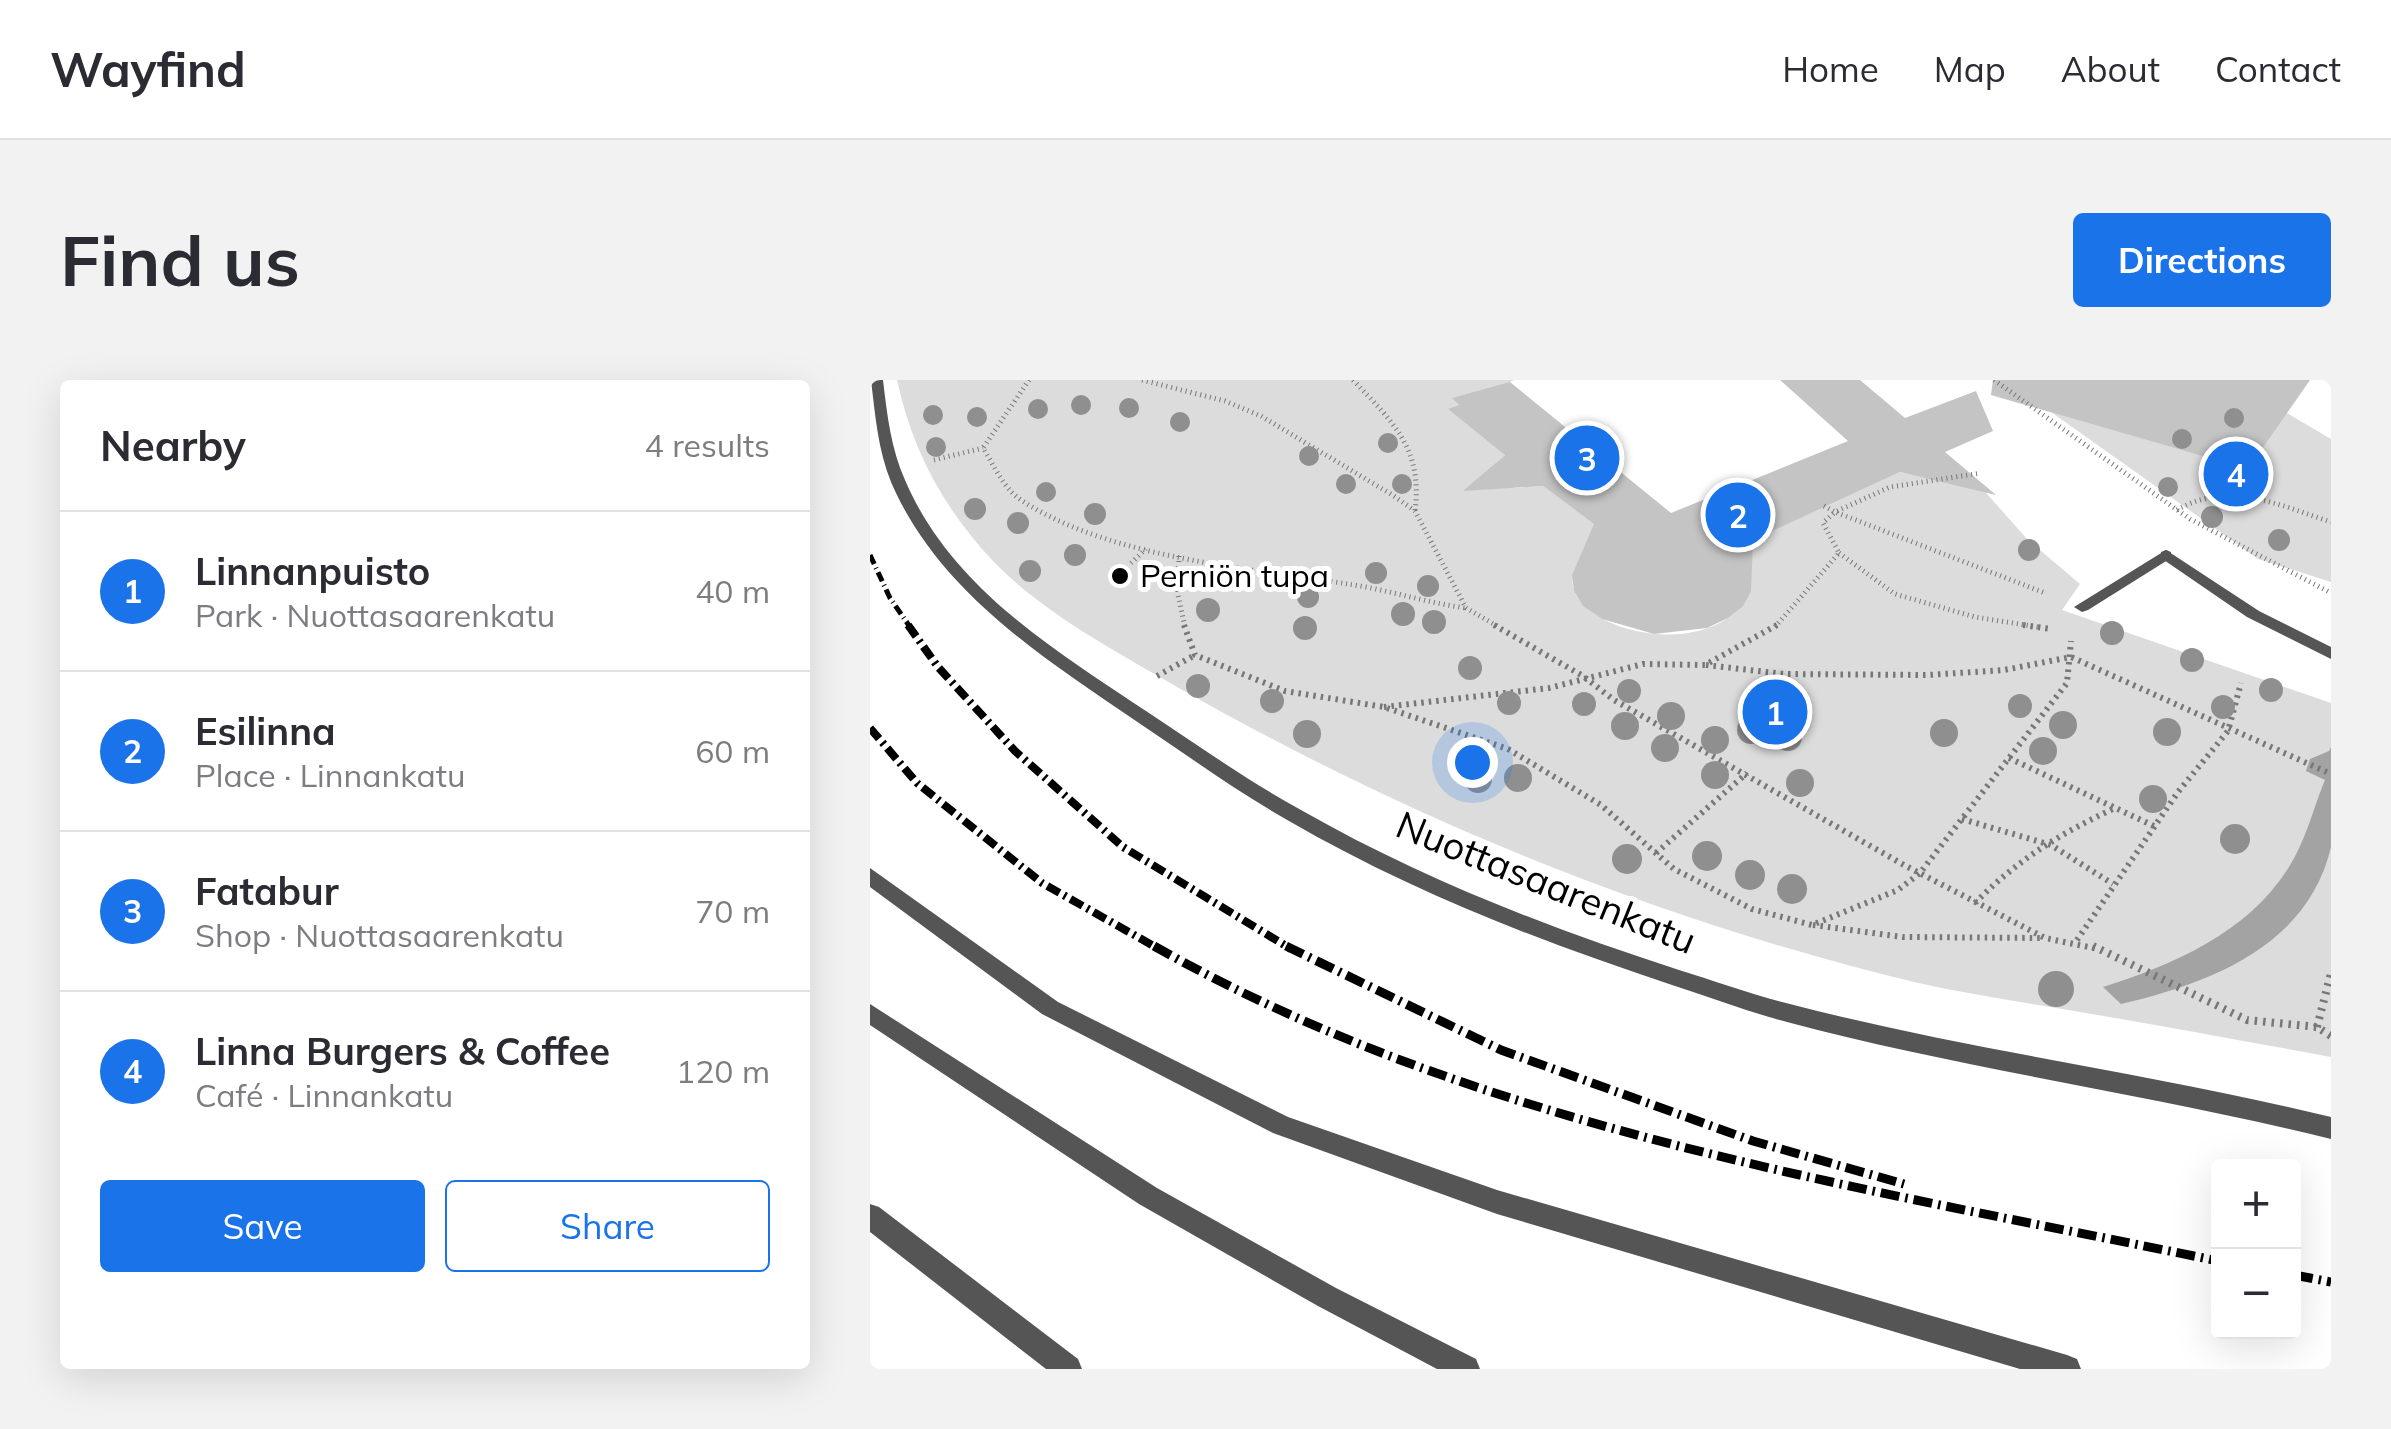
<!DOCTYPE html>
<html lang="en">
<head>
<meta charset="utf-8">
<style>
  body { margin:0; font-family:Mulish,sans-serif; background:#f2f2f3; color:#2b2b33 }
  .controls { position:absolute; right:30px; bottom:30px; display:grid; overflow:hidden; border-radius:10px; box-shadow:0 10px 40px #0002 }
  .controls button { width:90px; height:90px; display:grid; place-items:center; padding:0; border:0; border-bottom:2px solid #e1e1e2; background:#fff; color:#2b2b33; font:50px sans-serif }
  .you { position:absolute; left:602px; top:382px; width:35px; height:35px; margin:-25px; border:8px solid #fff; border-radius:50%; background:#1a73e8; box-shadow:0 0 0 15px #1a73e833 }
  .badge { display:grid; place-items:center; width:65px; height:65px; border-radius:50%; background:#1a73e8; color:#fff; font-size:32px; font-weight:700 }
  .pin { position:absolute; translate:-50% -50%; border:5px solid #fff; box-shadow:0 2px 10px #0006 }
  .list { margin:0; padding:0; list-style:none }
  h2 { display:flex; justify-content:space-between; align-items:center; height:130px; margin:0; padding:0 40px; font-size:42px }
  h2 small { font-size:32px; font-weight:400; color:#7c7c81 }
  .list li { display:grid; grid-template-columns:65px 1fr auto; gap:30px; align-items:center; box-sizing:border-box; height:160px; padding:0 40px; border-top:2px solid #e1e1e2 }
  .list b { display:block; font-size:38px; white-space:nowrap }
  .list p { margin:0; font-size:32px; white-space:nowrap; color:#7c7c81 }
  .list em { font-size:32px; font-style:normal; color:#7c7c81 }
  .actions { display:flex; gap:20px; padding:30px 40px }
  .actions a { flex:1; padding:22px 0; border:2px solid #1a73e8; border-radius:10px; text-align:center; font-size:35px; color:#1a73e8 }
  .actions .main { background:#1a73e8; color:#fff }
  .map { position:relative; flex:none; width:1461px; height:989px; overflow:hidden; border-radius:10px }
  header { display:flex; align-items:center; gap:60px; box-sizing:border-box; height:140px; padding:0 50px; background:#fff; border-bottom:2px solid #e1e1e2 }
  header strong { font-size:48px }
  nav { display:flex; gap:55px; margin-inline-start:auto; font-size:35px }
  .intro { display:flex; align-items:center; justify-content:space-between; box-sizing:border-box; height:240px; padding:0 60px }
  h1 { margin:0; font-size:70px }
  .button { padding:25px 45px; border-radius:10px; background:#1a73e8; color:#fff; font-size:35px; font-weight:700 }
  main { display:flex; gap:60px; padding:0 60px }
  aside { flex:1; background:#fff; border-radius:10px; box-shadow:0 10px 40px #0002 }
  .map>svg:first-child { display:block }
</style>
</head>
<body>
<header>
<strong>Wayfind</strong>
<nav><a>Home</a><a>Map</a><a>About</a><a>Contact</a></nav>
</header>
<div class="intro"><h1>Find us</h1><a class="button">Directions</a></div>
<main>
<aside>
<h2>Nearby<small>4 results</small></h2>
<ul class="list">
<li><span class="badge">1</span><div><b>Linnanpuisto</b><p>Park · Nuottasaarenkatu</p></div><em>40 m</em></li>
<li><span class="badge">2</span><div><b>Esilinna</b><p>Place · Linnankatu</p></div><em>60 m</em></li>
<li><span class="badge">3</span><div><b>Fatabur</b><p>Shop · Nuottasaarenkatu</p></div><em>70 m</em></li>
<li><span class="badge">4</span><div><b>Linna Burgers &amp; Coffee</b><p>Café · Linnankatu</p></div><em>120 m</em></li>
</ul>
<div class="actions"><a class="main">Save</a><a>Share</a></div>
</aside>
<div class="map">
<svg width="1461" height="989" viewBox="0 0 1461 989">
  <rect width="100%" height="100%" fill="#fff"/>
  <g fill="#dcdcdc">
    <path d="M27,0H644L608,18L601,13L583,18L589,25L579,29L637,73L621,87L645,108L673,106L742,157C615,222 831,307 881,212L861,170L1030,92L1053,97L1094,88L1157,159L1210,204L1192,230L1461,323V677C1379,662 1298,647 1216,633C1159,623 1101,615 1044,602C784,539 539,439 307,307C244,270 174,234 123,181C74,129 42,70 27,0Z"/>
    <polygon points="1136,0 1361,0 1461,59 1461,202 1388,179"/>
  </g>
  <path fill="#a3a3a3" d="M1461,367C1461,398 1461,437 1461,467C1438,566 1340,603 1251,624L1233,607C1310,583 1395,545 1430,466C1440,445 1446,421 1455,400L1436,391L1440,379L1459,371Z"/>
  <g fill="#c4c4c4">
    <polygon points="910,0 990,0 1035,38 1106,11 1123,51 1075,72 1126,115 1030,92 883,160 881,212 873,226 858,238 837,248 784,254 732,239 713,226 704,211 702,195 724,144 673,106 593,111 635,75 578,29 589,25 582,18 640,2 801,133 978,61"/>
    <polygon points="1123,0 1440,0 1378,89 1121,15"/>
  </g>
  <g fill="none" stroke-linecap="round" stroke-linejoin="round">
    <g stroke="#777" stroke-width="5" stroke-dasharray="1 4" stroke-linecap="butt">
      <path d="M159,0L113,68C125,87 134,110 154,122C244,179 380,188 484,205C522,211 558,223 596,228"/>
      <polyline points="272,0 355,21 391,36 524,116 545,131 596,228 629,247"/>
      <path d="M483,0C523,42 553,69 545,131"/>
      <polyline points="1124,0 1320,139 1461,213"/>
      <polyline points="64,80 113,68"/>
      <polyline points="954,126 965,132 1020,107 1111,93"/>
      <path d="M1307,130C1358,100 1409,125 1461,142"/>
      <polyline points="969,173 1025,214 1105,237 1168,247"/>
      <polyline points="309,176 308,215 315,247"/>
      <polyline points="261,183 276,169"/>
      <polyline points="905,247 969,173 953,143 965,132 1175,213"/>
    </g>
    <g stroke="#777" stroke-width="6" stroke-dasharray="2.5 5" stroke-linecap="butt">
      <polyline points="314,245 325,275 415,311 514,327 638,369 731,425 804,489 882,529 942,545 1028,510 1050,493 1197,303 1201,261"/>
      <polyline points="624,245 713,296 744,320 1034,485 1175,558 1228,569"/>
      <polyline points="1153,245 1181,249"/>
      <polyline points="836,285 914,294 1058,295 1134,290 1201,277 1461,394"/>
      <polyline points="287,296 325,275"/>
      <polyline points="514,327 679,308 773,284 835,285 907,245"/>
      <polyline points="1139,378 1286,447"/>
      <polyline points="1092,439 1181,465 1243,504"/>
      <polyline points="786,473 877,393"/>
      <path d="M1105,523C1147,480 1191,453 1245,428"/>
      <polyline points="943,545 1033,557 1170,558"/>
      <polyline points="1207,560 1308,412 1358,351 1371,303"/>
    </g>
    <g stroke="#777" stroke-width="8" stroke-dasharray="2.5 6" stroke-linecap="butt">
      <polyline points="1223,566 1377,640 1447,647 1461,656"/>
      <polyline points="1447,647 1461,593"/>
    </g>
    <g fill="#555" fill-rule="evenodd">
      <polygon points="1296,170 1301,172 1301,178 1218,230 1212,232 1204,227"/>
      <polygon points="0,488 188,622 418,737 627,810 1197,975 1207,979 1211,989 1150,989 627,834 403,753 172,634 0,507"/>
      <polygon points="0,624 287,808 466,908 606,979 610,989 567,989 448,926 269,824 0,645"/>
      <polygon points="0,824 9,827 208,979 212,989 176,989 0,852"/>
    </g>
    <g fill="#555" fill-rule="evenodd">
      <path d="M1,0H13C17,34 21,69 35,100C81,208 186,271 279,333C329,366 378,401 431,430C550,498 679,548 809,590C845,601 880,614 916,623C1095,670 1281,693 1461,737V759C1281,714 1097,690 917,642C878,632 840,617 802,605C669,561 540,511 419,441C366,411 317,375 266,341C172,277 68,211 21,102C8,70 5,34 1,0Z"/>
      <polygon points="1296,170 1389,231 1461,267 1461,279 1377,237 1291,178 1291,172"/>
    </g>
    <polyline stroke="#000" stroke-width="5" stroke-dasharray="10 4 1 4" stroke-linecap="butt" points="0,175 20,218 40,247"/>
    <g stroke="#000" stroke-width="8" stroke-dasharray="14 5 2.5 5" stroke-linecap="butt">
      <polyline points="38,245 68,287 145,371 253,467 421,569"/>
      <polyline points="0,348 47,403 172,503 289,569"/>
    </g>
    <g stroke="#000" stroke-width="9" stroke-dasharray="19 6 2.5 6" stroke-linecap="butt">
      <path d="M284,566C609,750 987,806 1348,881"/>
      <polyline points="416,566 631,670 883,761 1034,804"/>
      <polyline points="1424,895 1461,902"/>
    </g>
  </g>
  <g fill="#8f8f8f">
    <circle cx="211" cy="25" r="10"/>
    <circle cx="259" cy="28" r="10"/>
    <circle cx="168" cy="29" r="10"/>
    <circle cx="63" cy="35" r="10"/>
    <circle cx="107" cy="37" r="10"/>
    <circle cx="1364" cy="38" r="10"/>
    <circle cx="310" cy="42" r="10"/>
    <circle cx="1312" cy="59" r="10"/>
    <circle cx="518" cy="63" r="10"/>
    <circle cx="66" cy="67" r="10"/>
    <circle cx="439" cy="76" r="10"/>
    <circle cx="476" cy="104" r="10"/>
    <circle cx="532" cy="104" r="10"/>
    <circle cx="1298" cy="107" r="10"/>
    <circle cx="176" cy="112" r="10"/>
    <circle cx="105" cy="129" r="11"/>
    <circle cx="225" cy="134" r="11"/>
    <circle cx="1342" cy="137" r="11"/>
    <circle cx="148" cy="143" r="11"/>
    <circle cx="1409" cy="160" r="11"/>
    <circle cx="1159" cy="170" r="11"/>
    <circle cx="205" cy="175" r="11"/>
    <circle cx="160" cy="191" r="11"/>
    <circle cx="506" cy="193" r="11"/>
    <circle cx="370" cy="197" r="11"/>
    <circle cx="558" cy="206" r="11"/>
    <circle cx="438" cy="217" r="11"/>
    <circle cx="338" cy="230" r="12"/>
    <circle cx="533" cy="234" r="12"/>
    <circle cx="564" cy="242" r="12"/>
    <circle cx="435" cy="248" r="12"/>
    <circle cx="1242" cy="253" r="12"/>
    <circle cx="1322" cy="280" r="12"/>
    <circle cx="600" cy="288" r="12"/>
    <circle cx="328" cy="306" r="12"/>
    <circle cx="1401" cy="310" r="12"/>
    <circle cx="759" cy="311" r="12"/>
    <circle cx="402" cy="321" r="12"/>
    <circle cx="639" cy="323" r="12"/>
    <circle cx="714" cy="324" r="12"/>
    <circle cx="1150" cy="326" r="12"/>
    <circle cx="1353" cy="327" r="12"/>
    <circle cx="801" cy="336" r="14"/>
    <circle cx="1193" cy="345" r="14"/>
    <circle cx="755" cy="346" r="14"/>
    <circle cx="881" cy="350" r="14"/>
    <circle cx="1297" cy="352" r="14"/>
    <circle cx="1074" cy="353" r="14"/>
    <circle cx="437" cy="354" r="14"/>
    <circle cx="918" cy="357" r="14"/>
    <circle cx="845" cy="360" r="14"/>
    <circle cx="795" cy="368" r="14"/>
    <circle cx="1173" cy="371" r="14"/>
    <circle cx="845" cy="395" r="14"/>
    <circle cx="648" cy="398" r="14"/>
    <circle cx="608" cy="399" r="14"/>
    <circle cx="930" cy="403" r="14"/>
    <circle cx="1283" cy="419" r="14"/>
    <circle cx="1365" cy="459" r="15"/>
    <circle cx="837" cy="476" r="15"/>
    <circle cx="757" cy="479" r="15"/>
    <circle cx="880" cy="495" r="15"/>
    <circle cx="922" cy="509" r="15"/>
    <circle cx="1186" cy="609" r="18"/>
  </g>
  <circle fill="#000" stroke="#fff" stroke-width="4" cx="250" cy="196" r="10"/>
  <g text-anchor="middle" stroke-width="10" stroke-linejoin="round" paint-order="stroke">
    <g font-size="32" fill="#000" stroke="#fff" text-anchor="start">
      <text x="270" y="207">Perniön tupa</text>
    </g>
    <g font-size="38" fill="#000" stroke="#fff">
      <text transform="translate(676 503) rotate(22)" y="13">Nuottasaarenkatu</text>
    </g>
  </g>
</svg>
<div class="controls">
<button>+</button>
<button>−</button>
</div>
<div class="you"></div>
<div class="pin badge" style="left:905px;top:332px">1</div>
<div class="pin badge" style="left:868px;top:135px">2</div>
<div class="pin badge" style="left:717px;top:78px">3</div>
<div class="pin badge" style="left:1366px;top:94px">4</div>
</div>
</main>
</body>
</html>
